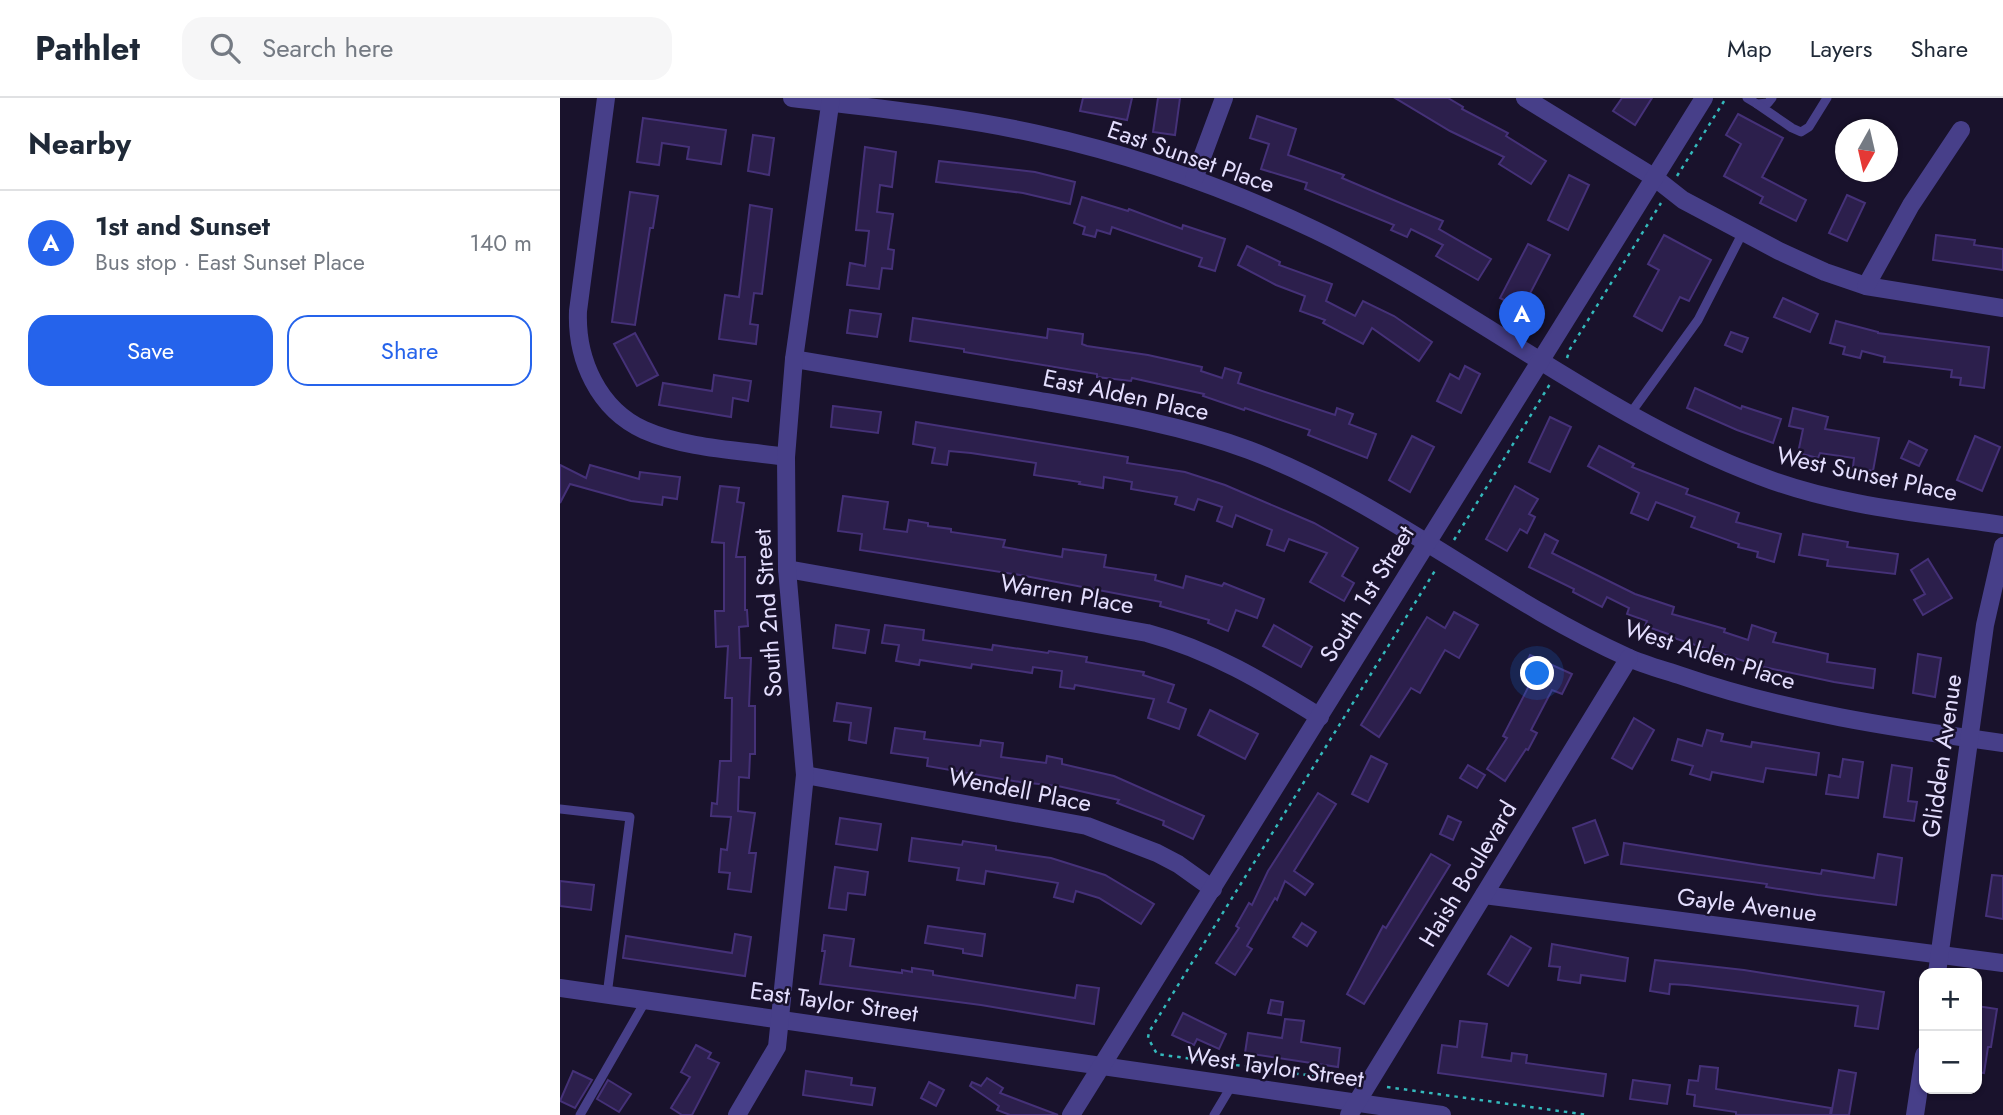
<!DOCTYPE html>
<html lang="en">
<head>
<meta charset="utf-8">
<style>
  body { margin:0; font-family:Jost,sans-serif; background:#f6f6f7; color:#1f2937 }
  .controls { position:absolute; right:21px; bottom:21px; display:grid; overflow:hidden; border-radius:14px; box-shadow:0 2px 5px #0004 }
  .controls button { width:63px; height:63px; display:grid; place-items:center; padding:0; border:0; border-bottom:2px solid #e0e1e3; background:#fff; color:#1f2937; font:35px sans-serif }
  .compass { position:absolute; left:1275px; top:21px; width:63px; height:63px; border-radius:50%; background:#fff; box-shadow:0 2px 5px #0004; rotate:188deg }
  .you { position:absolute; left:978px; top:576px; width:24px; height:24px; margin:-18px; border:5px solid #fff; border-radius:50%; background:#1a73e8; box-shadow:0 0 0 10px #1a73e833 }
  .badge { display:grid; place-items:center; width:46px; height:46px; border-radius:50%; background:#2563eb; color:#fff; font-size:23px; font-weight:700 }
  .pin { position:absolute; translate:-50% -58px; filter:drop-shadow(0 2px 4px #0008) }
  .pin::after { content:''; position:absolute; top:37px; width:24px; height:21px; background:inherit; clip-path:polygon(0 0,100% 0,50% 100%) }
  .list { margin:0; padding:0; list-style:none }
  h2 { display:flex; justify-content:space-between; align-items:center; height:91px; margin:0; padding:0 28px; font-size:30px }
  h2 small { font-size:23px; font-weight:400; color:#747a83 }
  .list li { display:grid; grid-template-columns:46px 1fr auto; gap:21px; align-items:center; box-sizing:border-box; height:105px; padding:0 28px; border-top:2px solid #e0e1e3 }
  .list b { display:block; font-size:26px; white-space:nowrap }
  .list p { margin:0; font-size:23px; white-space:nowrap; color:#747a83 }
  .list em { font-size:23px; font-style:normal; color:#747a83 }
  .actions { display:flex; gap:14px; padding:21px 28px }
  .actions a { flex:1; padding:16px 0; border:2px solid #2563eb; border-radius:21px; text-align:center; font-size:24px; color:#2563eb }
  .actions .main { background:#2563eb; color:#fff }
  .icon { flex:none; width:38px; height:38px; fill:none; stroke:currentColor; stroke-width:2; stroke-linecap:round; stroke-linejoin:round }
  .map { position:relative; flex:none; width:1443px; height:1017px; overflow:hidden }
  header { display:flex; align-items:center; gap:42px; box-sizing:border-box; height:98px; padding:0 35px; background:#fff; border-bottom:2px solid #e0e1e3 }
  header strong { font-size:33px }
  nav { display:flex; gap:38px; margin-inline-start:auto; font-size:24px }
  .search { width:490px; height:63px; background:#f6f6f7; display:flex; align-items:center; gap:18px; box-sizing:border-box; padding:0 24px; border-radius:21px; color:#747a83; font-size:26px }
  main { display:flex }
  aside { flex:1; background:#fff }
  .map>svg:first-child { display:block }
</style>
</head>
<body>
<header>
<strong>Pathlet</strong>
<div class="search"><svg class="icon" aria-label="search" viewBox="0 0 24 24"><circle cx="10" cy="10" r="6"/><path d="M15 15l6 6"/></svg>Search here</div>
<nav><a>Map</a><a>Layers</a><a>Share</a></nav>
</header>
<main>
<aside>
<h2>Nearby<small></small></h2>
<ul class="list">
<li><span class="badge">A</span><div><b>1st and Sunset</b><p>Bus stop · East Sunset Place</p></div><em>140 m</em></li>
</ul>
<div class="actions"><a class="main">Save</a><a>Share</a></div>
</aside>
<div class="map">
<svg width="1443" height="1017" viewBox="0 0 1443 1017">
  <rect width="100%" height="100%" fill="#19122c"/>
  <g fill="#2c1f4c" stroke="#453178" stroke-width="2">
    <polygon points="523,0 572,0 567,22 520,13"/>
    <polygon points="598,0 620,0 615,37 593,34"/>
    <polygon points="835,0 888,0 903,9 902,11 948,35 946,38 986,63 971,86 939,66 944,59 890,33"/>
    <polygon points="1062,0 1092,0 1075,27 1053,13"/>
    <polygon points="1178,16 1223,40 1202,79 1246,102 1236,123 1200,105 1203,99 1164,78 1181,46 1166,37"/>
    <polygon points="697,18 736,31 728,57 784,77 782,80 883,123 879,131 931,161 918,182 876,158 883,147 851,131 847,139 831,132 834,127 745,91 747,85 701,71 709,46 690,40"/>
    <polygon points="83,20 166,32 161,66 127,61 129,49 102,45 99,67 77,64"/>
    <polygon points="193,37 214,40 209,77 188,73"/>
    <polygon points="305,49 336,54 332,89 320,87 317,114 333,116 328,151 334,152 332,171 322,170 319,191 287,187 290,165 305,168 309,133 296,132"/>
    <polygon points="379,63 475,74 515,84 510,106 463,95 376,84"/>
    <polygon points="1009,77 1029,87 1008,132 988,122"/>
    <polygon points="70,94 98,98 93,130 90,130 75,227 52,224"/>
    <polygon points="1287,97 1305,105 1287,143 1269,135"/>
    <polygon points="522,99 568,113 569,111 622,131 623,127 665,141 655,173 639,168 642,160 552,129 550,136 537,132 535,139 523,136 525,129 514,125"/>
    <polygon points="190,107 212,111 202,196 194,195 190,226 198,227 196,246 159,241 165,197 179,199"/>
    <polygon points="1104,137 1151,162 1129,203 1120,199 1102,233 1074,218 1099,172 1088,166"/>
    <polygon points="1376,137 1415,142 1414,147 1443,151 1443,172 1373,162"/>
    <polygon points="968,146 990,157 962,211 940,200"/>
    <polygon points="687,148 720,164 719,167 772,186 766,203 795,218 803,203 834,218 872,244 859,263 812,230 803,246 763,225 765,222 740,213 745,198 716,187 678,167"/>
    <polygon points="1223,200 1258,216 1250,234 1214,219"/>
    <polygon points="290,212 321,216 317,239 287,235"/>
    <polygon points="353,220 487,240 488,231 523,236 522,246 527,248 588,257 642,269 641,273 662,280 665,270 681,275 678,285 775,317 777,310 793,316 789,326 816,336 807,360 748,337 750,332 685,310 684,312 643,298 644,296 572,280 571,283 537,279 537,276 404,254 404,251 350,243"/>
    <polygon points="1276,223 1318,234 1318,235 1429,249 1424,290 1400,287 1401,280 1391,279 1392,272 1324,264 1325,259 1302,253 1300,260 1283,256 1285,249 1270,245"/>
    <polygon points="1171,234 1188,240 1182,254 1165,247"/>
    <polygon points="75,235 98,277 77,288 54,246"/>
    <polygon points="905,268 920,276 901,315 877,303 890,276 899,281"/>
    <polygon points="154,277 191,283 188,303 173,300 171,319 99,307 103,285 152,293"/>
    <polygon points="1135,290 1181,311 1182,308 1221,321 1213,345 1177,332 1127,310"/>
    <polygon points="273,308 321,314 318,335 271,329"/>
    <polygon points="1233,310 1268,319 1265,331 1319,340 1313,373 1293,369 1294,360 1260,355 1258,360 1238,355 1243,331 1229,328"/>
    <polygon points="990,319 1011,329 990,374 969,364"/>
    <polygon points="356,324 568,359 567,365 625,374 665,387 754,425 798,450 782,478 794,485 784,503 750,484 767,455 729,441 724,453 707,447 712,432 676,417 672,429 657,423 662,409 638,401 634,412 615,406 617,399 571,391 572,384 544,379 543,390 519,386 520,384 474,377 476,365 411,355 389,353 387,367 372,365 375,350 353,346"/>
    <polygon points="852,338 874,349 850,394 829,382"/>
    <polygon points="1415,338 1440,349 1422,393 1397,382"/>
    <polygon points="1349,343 1367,352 1359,368 1341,360"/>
    <polygon points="1039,348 1074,366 1072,369 1128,391 1126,396 1179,415 1176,424 1221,436 1214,464 1197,459 1198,454 1178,449 1179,446 1131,429 1135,419 1096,404 1088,422 1071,415 1079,395 1028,368"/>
    <polygon points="0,367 26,380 30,367 79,381 80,374 120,379 117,401 103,399 102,407 71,403 10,386 0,405"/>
    <polygon points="160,388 179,390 177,404 184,405 176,459 185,459 185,512 187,512 188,528 179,529 180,560 191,560 189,608 195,608 195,656 190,656 189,680 179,679 178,713 195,715 189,755 196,755 191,794 168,791 170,775 159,774 161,751 167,752 171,719 151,718 152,705 157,706 160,663 171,663 172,600 165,600 168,548 156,549 155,513 164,513 164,445 152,444"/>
    <polygon points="955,388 978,401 969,416 975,419 967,435 960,431 947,453 926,441"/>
    <polygon points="283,398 328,404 324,431 347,434 349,422 368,425 368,428 391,431 391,434 445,442 443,449 502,459 503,451 546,457 544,469 596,477 595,482 623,490 626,478 662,488 664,485 704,501 697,520 676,512 668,533 648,525 649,522 600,508 601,504 460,477 300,452 302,436 278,433"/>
    <polygon points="985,436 998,443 992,455 1075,496 1114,509 1112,516 1165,531 1164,534 1188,542 1192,527 1216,535 1213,544 1268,556 1267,564 1315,571 1313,590 1274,584 1199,568 1114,540 1114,538 1085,528 1087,523 1067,516 1069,510 1047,499 1042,509 1013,494 1014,491 969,469"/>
    <polygon points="1243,436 1288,444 1287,449 1338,456 1335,476 1267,468 1268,462 1239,457"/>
    <polygon points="1368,461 1392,500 1363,517 1354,502 1365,496 1351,472"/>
    <polygon points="894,514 918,527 899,560 885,552 860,595 851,590 819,639 801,627 867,519 885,530"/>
    <polygon points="276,527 309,532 305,555 273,550"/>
    <polygon points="325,527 364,532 363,542 432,552 433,547 488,555 489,553 527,559 526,564 584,574 583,577 614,587 608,604 626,611 619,631 588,620 594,601 515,587 514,591 500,589 502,573 473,569 472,575 412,566 411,570 360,562 359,567 336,563 339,547 322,545"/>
    <polygon points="714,527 752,549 741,569 703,548"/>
    <polygon points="1358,556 1381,560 1375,599 1353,595"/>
    <polygon points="970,557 1012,576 1002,596 992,592 971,632 977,635 968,652 966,651 945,683 927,671 947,640 943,638 972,582 961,577"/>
    <polygon points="277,605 311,610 306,645 289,642 291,625 274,623"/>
    <polygon points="650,612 698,636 685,661 638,637"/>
    <polygon points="1074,620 1094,632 1072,671 1052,660"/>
    <polygon points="335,630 365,634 364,641 420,648 421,642 443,645 441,659 486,665 487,658 502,661 502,666 554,678 644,718 633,741 603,727 604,723 557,705 559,702 498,688 460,684 367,668 368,660 331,655"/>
    <polygon points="1147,632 1163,636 1161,643 1191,649 1192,644 1259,655 1256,677 1206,670 1203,684 1152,674 1150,682 1130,676 1133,668 1112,662 1118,641 1142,648"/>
    <polygon points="811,658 827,666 808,704 792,696"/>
    <polygon points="1283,661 1303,664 1298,700 1266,696 1269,677 1280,679"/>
    <polygon points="908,667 925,677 917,690 900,680"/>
    <polygon points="1332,667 1352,670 1348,703 1357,704 1354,723 1324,719"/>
    <polygon points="758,695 776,706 734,773 753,786 745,797 725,783 717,802 715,800 687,848 692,851 675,877 656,865 679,830 676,828 689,805 692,807 708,773"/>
    <polygon points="888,718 901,724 893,742 880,736"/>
    <polygon points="280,720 321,726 317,752 276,746"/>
    <polygon points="1035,722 1048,757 1025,765 1013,730"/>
    <polygon points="352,740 402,747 403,743 436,748 436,752 491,760 545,777 594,806 581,826 539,800 516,793 513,804 494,799 498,785 426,773 424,786 397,782 399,770 349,763"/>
    <polygon points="1064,745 1199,767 1261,776 1262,772 1314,780 1318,756 1342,760 1336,807 1258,797 1206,789 1207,786 1061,766"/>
    <polygon points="871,756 890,767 804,906 787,896 823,828 826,830"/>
    <polygon points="275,769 308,774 305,797 288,795 286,812 269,810"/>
    <polygon points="1432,777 1443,778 1443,821 1426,818"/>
    <polygon points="0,783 34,787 31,812 0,808"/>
    <polygon points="742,825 756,834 747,848 733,839"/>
    <polygon points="368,828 425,836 422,858 403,855 403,851 365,845"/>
    <polygon points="175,836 191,839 185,878 63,860 66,838 172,855"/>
    <polygon points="264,837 294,841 290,868 342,875 342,872 352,874 352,870 373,873 373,877 515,900 517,887 539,890 534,926 421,907 260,886 265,853 262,853"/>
    <polygon points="951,838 971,850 948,888 928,876"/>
    <polygon points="992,846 1068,860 1065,883 1021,877 1020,885 998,882 1000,869 989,868"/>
    <polygon points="1095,862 1184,872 1324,894 1318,931 1295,928 1298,908 1127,887 1110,886 1109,896 1090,893"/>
    <polygon points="711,902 723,904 721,917 708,915"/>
    <polygon points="1417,908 1437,911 1431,949 1428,949 1424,975 1417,974"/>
    <polygon points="623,915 666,936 659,951 637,941 634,947 612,937"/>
    <polygon points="725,921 744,923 741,944 780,950 778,969 685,955 688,935 722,940"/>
    <polygon points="900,923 927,926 922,959 951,963 952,955 967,957 966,965 1046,976 1043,998 878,975 882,947 897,949"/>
    <polygon points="136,947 151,955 148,960 159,965 132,1017 122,1017 111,1010 130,979 121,974"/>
    <polygon points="1140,968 1158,970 1156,991 1271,1010 1270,1017 1176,1017 1176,1014 1134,1008 1135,997 1127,996 1129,982 1138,983"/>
    <polygon points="1279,972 1296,975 1289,1017 1271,1017"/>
    <polygon points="13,973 32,982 15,1010 0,1003"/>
    <polygon points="246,973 292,980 291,987 315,990 312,1007 243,997"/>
    <polygon points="427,980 443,990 440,995 498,1017 450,1017 437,1012 439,1008 410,988 412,984 421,988"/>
    <polygon points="48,982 71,996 59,1014 37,1001"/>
    <polygon points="1073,982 1110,987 1107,1006 1070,1001"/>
    <polygon points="369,984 384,992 376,1008 361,1000"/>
  </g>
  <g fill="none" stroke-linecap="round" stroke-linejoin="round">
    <g stroke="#34b9bc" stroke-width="2.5" stroke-dasharray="3.5 5" stroke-linecap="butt">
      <polyline points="1117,78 1166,0"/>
      <polyline points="1007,260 1010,251 1101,105"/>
      <polyline points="894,442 990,286"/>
      <polyline points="789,983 597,956 588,940 589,934 876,471"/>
      <polyline points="827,989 1028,1017"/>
    </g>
    <g stroke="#473f89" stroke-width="9">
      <polyline points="1187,0 1197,6 1208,5 1212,0"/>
      <polyline points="1197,6 1232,30 1241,34 1249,29 1267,0"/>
      <polyline points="1070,316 1138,222 1183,134"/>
      <polyline points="0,711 70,719 47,897"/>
      <polyline points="20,1017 86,902"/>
      <polyline points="654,1017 672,987"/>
    </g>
    <g stroke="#473f89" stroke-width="18">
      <path d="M46,0L18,213C16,261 38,311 84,332C127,351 180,352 226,359"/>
      <path d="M232,0C314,10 397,18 478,36C573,57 667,90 755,132C908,205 1041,318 1200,378C1277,408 1362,415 1443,427"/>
      <polyline points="965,0 1095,80 1123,102 1219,153 1265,174 1306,188 1443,210"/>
      <polyline points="634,81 664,0"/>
      <polyline points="1306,188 1351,107 1401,32"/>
      <path d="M234,261C313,274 391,288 469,301C543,314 619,326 689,352C824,403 936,500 1067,559C1084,567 1104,572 1122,578C1226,614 1334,630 1443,645"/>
      <path d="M227,471L587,535C651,552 704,584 760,619"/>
      <polyline points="245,677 527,728 597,755 618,766 653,791"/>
      <polyline points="924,797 1443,865"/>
      <polyline points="1377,875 1425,527 1443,448"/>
      <polyline points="0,890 882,1017"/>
      <polyline points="177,1017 217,949 245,677 227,471 226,359 234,261 271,0"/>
      <polyline points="789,1017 1069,560"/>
      <polyline points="1355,1017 1364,957"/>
    </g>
    <polyline stroke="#473f89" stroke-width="18" points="511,1017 1144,0"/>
  </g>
  <g text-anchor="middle" stroke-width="5" stroke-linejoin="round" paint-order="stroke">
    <g font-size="24" fill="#e4defe" stroke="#19122c">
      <text transform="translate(631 59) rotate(19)" y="8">East Sunset Place</text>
      <text transform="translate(566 297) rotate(12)" y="8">East Alden Place</text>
      <text transform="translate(1307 376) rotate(12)" y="8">West Sunset Place</text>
      <text transform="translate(507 496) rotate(10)" y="8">Warren Place</text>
      <text transform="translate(807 496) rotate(-58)" y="8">South 1st Street</text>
      <text transform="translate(208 515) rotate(-94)" y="8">South 2nd Street</text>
      <text transform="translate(1150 557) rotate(18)" y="8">West Alden Place</text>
      <text transform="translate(1382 658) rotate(-82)" y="8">Glidden Avenue</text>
      <text transform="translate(460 692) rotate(11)" y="8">Wendell Place</text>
      <text transform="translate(908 776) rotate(-59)" y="8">Haish Boulevard</text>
      <text transform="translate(1187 807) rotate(7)" y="8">Gayle Avenue</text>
      <text transform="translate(274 904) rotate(8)" y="8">East Taylor Street</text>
      <text transform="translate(715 969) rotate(8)" y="8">West Taylor Street</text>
    </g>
  </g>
</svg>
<div class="controls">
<button>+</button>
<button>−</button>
</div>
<svg class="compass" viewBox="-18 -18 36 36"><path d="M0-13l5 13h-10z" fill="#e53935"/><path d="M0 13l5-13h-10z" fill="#747a83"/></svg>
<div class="you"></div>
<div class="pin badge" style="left:962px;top:251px">A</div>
</div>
</main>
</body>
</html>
